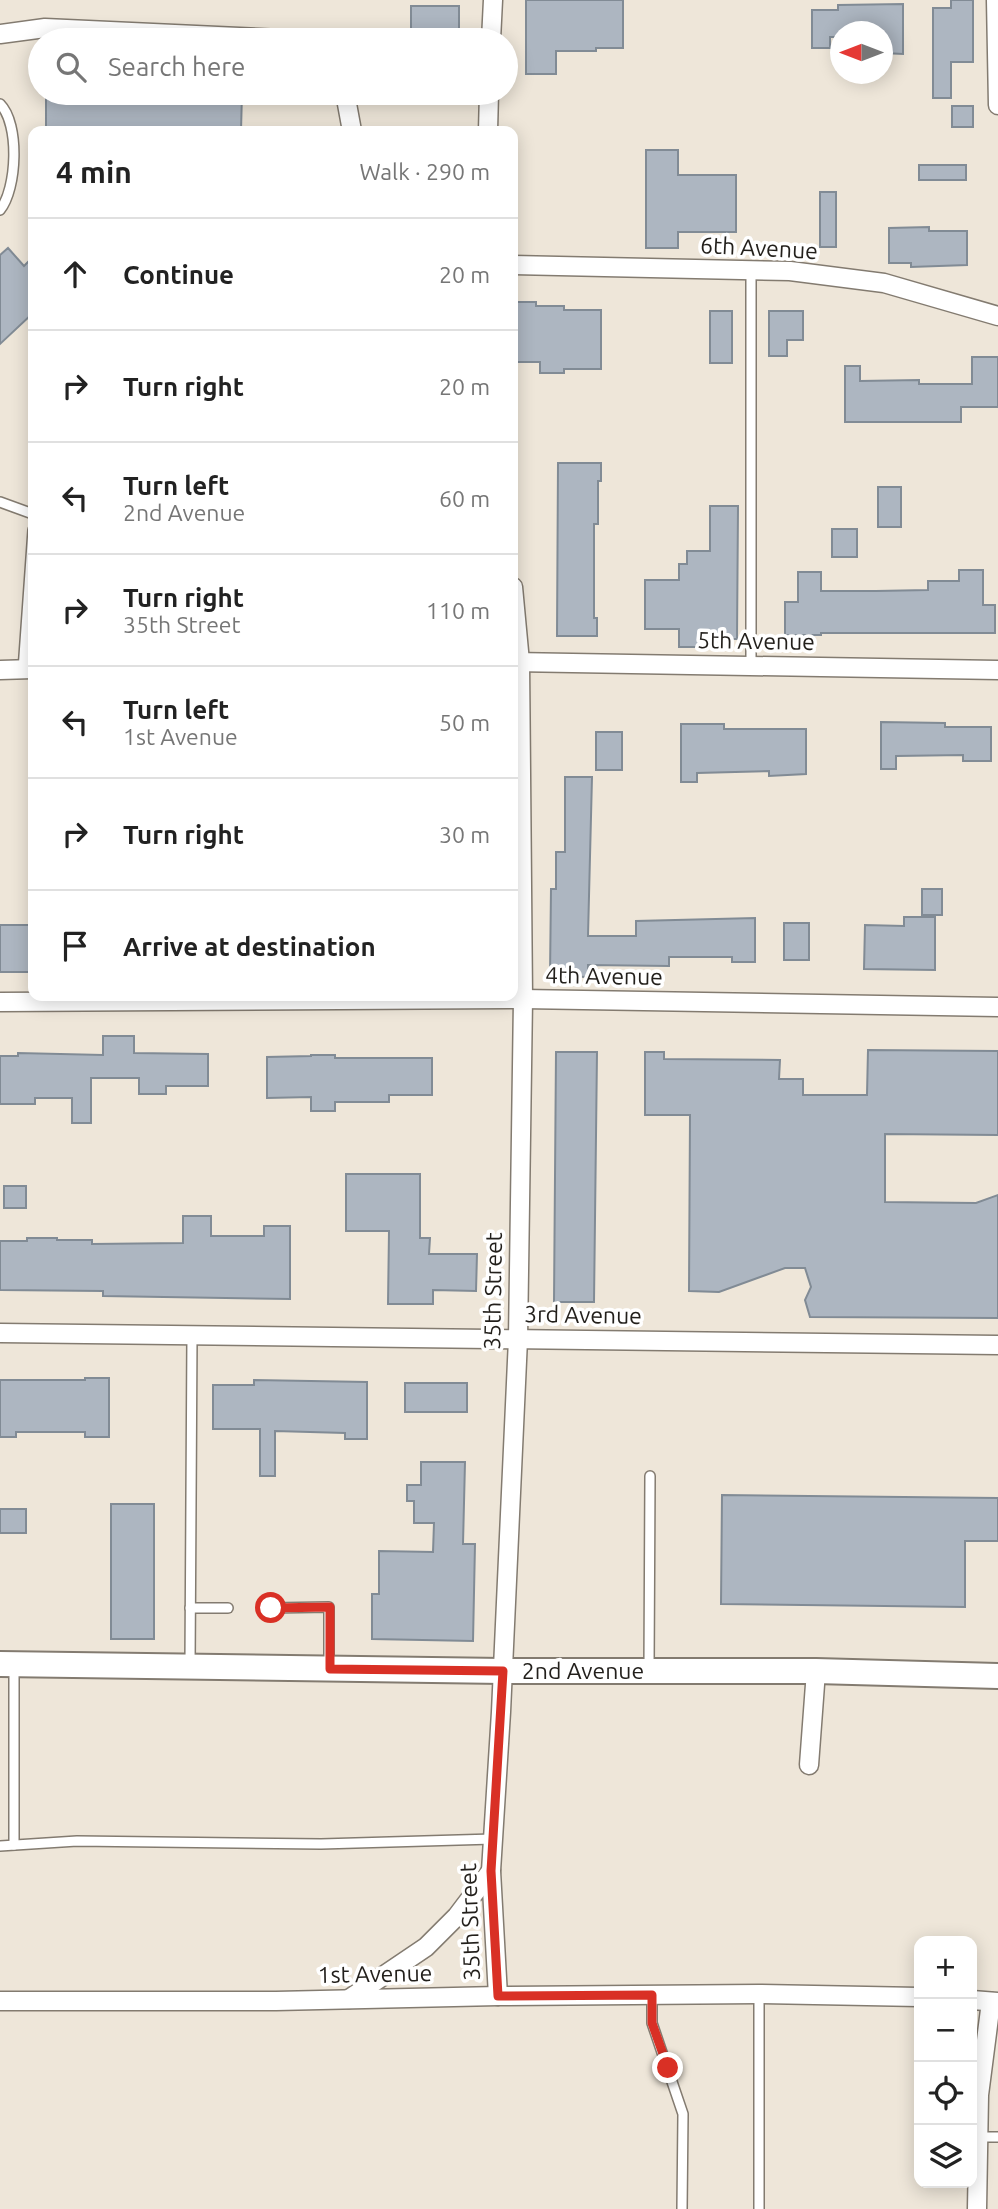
<!DOCTYPE html>
<html lang="en">
<head>
<meta charset="utf-8">
<style>
  body { margin:0; font-family:Ubuntu,sans-serif; background:#f6f6f6; color:#222 }
  .controls { position:absolute; right:21px; bottom:21px; display:grid; overflow:hidden; border-radius:14px; box-shadow:0 4px 18px #0003 }
  .controls button { width:63px; height:63px; display:grid; place-items:center; padding:0; border:0; border-bottom:2px solid #e0e0e0; background:#fff; color:#222; font:35px sans-serif }
  .compass { position:absolute; left:830px; top:21px; width:63px; height:63px; border-radius:50%; background:#fff; box-shadow:0 4px 18px #0003; rotate:270deg }
  .stop { position:absolute; width:21px; height:21px; margin:-16px; border:5px solid #d93025; border-radius:50%; background:#fff }
  .stop.end { background:#d93025; border-color:#fff; box-shadow:0 2px 7px #0008 }
  .list { margin:0; padding:0; list-style:none }
  h2 { display:flex; justify-content:space-between; align-items:center; height:91px; margin:0; padding:0 28px; font-size:30px }
  h2 small { font-size:23px; font-weight:400; color:#767676 }
  .list li { display:grid; grid-template-columns:46px 1fr auto; gap:21px; align-items:center; box-sizing:border-box; height:112px; padding:0 28px; border-top:2px solid #e0e0e0 }
  .list b { display:block; font-size:26px; white-space:nowrap }
  .list p { margin:0; font-size:23px; white-space:nowrap; color:#767676 }
  .list em { font-size:23px; font-style:normal; color:#767676 }
  .icon { flex:none; width:38px; height:38px; fill:none; stroke:currentColor; stroke-width:2; stroke-linecap:round; stroke-linejoin:round }
  .map { position:relative; flex:none; width:998px; height:2209px; overflow:hidden }
  .search { position:absolute; background:#fff; box-shadow:0 4px 18px #0003; left:28px; top:28px; width:490px; height:77px; display:flex; align-items:center; gap:18px; box-sizing:border-box; padding:0 24px; border-radius:38px; color:#767676; font-size:26px }
  .panel { position:absolute; background:#fff; box-shadow:0 4px 18px #0003; left:28px; top:126px; width:490px; height:875px; border-radius:14px }
  .map>svg:first-child { display:block }
</style>
</head>
<body>
<div class="map">
<svg width="998" height="2209" viewBox="0 0 998 2209">
  <rect width="100%" height="100%" fill="#eee6d9"/>
  <g fill="#adb6c1" stroke="#818b95" stroke-width="2">
    <polygon points="526,0 623,0 623,48 596,48 596,51 556,51 556,74 526,74"/>
    <polygon points="951,0 973,0 973,62 951,62 951,98 933,98 933,8 951,8"/>
    <polygon points="903,4 903,54 883,53 883,32 841,32 841,37 830,37 830,48 812,48 812,10 838,10 838,5"/>
    <rect x="411" y="6" width="48" height="31"/>
    <polygon points="46,93 242,93 241,131 46,129"/>
    <rect x="952" y="106" width="21" height="21"/>
    <polygon points="646,150 678,150 678,175 736,175 736,232 678,232 678,248 646,248"/>
    <rect x="919" y="165" width="47" height="15"/>
    <rect x="820" y="192" width="16" height="55"/>
    <polygon points="929,227 929,231 967,231 967,265 911,267 911,263 889,263 889,228"/>
    <polygon points="8,248 24,266 33,257 33,313 0,344 0,255"/>
    <polygon points="513,302 536,302 536,306 564,306 564,310 601,310 601,369 564,369 564,373 540,373 540,362 513,362"/>
    <rect x="710" y="311" width="22" height="52"/>
    <polygon points="769,311 803,311 803,340 787,340 787,356 769,356"/>
    <polygon points="972,357 998,357 998,407 961,407 961,422 845,422 845,366 860,366 860,381 919,380 919,384 972,384"/>
    <polygon points="558,463 601,463 601,481 598,481 598,524 594,524 594,618 597,618 597,636 557,636"/>
    <rect x="878" y="487" width="23" height="40"/>
    <polygon points="710,506 738,506 737,639 701,639 701,647 679,647 679,629 645,629 645,580 679,580 679,564 687,564 687,551 710,551"/>
    <rect x="832" y="529" width="25" height="28"/>
    <polygon points="959,570 983,570 983,605 995,605 995,633 821,633 821,635 785,635 785,602 798,602 798,572 821,572 821,591 876,591 928,590 928,581 959,581"/>
    <polygon points="881,722 945,723 945,727 991,727 991,761 963,761 963,755 896,756 896,769 881,769"/>
    <polygon points="681,724 724,724 724,729 806,729 806,774 769,776 769,771 697,773 697,782 681,782"/>
    <rect x="596" y="732" width="26" height="38"/>
    <polygon points="565,777 592,777 588,936 636,936 636,921 755,918 755,962 732,962 732,957 669,957 669,966 588,965 588,977 550,976 551,889 556,889 556,852 565,852"/>
    <rect x="922" y="889" width="20" height="26"/>
    <polygon points="904,917 935,917 935,970 864,969 865,925 904,926"/>
    <rect x="784" y="923" width="25" height="37"/>
    <rect x="0" y="925" width="33" height="47"/>
    <polygon points="103,1036 134,1036 134,1053 208,1054 208,1086 166,1086 166,1094 139,1094 139,1078 91,1078 91,1123 72,1123 72,1098 35,1098 35,1104 0,1104 0,1056 18,1056 18,1053 103,1055"/>
    <polygon points="868,1050 998,1051 998,1135 885,1134 885,1202 976,1203 998,1195 998,1318 810,1317 805,1300 811,1287 805,1268 785,1268 719,1292 689,1291 690,1115 645,1115 645,1052 664,1052 664,1059 780,1060 779,1079 803,1079 803,1095 867,1095"/>
    <polygon points="556,1052 597,1052 594,1302 554,1302"/>
    <polygon points="311,1055 335,1055 335,1058 432,1058 432,1095 389,1095 389,1102 335,1102 335,1111 311,1111 311,1097 267,1098 267,1057 311,1056"/>
    <polygon points="346,1174 420,1174 420,1238 430,1238 429,1254 477,1254 476,1291 433,1290 433,1304 388,1304 389,1231 346,1231"/>
    <rect x="4" y="1186" width="22" height="22"/>
    <polygon points="183,1216 211,1216 211,1236 264,1236 264,1226 290,1226 290,1299 103,1296 103,1291 0,1290 0,1241 27,1241 27,1238 57,1238 57,1240 92,1240 92,1244 183,1243"/>
    <polygon points="85,1378 109,1378 109,1437 85,1437 85,1432 16,1432 16,1437 0,1437 0,1380 85,1380"/>
    <polygon points="254,1380 367,1382 367,1439 345,1439 345,1433 275,1431 275,1476 260,1476 260,1429 213,1429 213,1385 254,1385"/>
    <rect x="405" y="1383" width="62" height="29"/>
    <polygon points="421,1462 465,1462 463,1544 475,1544 473,1641 372,1639 372,1594 379,1594 379,1551 433,1552 434,1523 414,1523 414,1501 407,1501 407,1485 421,1485"/>
    <polygon points="722,1495 998,1498 998,1541 965,1541 965,1607 721,1604"/>
    <rect x="111" y="1504" width="43" height="135"/>
    <rect x="0" y="1509" width="26" height="24"/>
  </g>
  <g fill="none" stroke-linecap="round" stroke-linejoin="round">
    <defs>
      <g id="service">
        <path d="M0,104C20,124 17,189 0,210"/>
        <polyline points="0,502 33,514"/>
        <polyline points="751,665 751,270"/>
        <polyline points="23,670 33,530"/>
        <polyline points="190,1608 228,1608"/>
        <polyline points="271,1608 329,1607 329,1667"/>
        <polyline points="190,1665 192,1335"/>
        <polyline points="14,1666 14,1845"/>
        <polyline points="649,1669 650,1476"/>
        <polyline points="0,1846 77,1841 321,1844 493,1839"/>
        <polyline points="759,1994 759,2209"/>
        <polyline points="652,1995 652,2023 683,2114 682,2209"/>
        <polyline points="978,2137 998,2137"/>
      </g>
      <g id="minor">
        <polyline points="996,0 998,105"/>
        <polyline points="0,34 45,28 303,40"/>
        <polyline points="491,40 493,0"/>
        <polyline points="345,93 352,131"/>
        <polyline points="488,131 489,93"/>
        <polyline points="513,265 790,271 884,283 998,316"/>
        <polyline points="513,662 998,670"/>
        <polyline points="0,670 33,669"/>
        <polyline points="0,1002 523,999 998,1007"/>
        <polyline points="0,1333 998,1345"/>
        <polyline points="809,1765 816,1671"/>
        <polyline points="498,1996 491,1871 501,1712 518,1339 523,999 520,662 513,587"/>
        <polyline points="349,1999 426,1947 457,1916 491,1871"/>
        <polyline points="972,2000 998,2002"/>
        <polyline points="0,2001 276,2001 498,1996 759,1994 919,1997"/>
        <polyline points="977,2209 979,2095 991,2002"/>
      </g>
      <polyline id="secondary" points="0,1664 503,1671 816,1671 998,1676"/>
    </defs>
    <use href="#service" stroke="#837b70" stroke-width="12"/>
    <use href="#minor" stroke="#837b70" stroke-width="21"/>
    <use href="#secondary" stroke="#837b70" stroke-width="28"/>
    <use href="#service" stroke="#fff" stroke-width="9"/>
    <use href="#minor" stroke="#fff" stroke-width="18"/>
    <use href="#secondary" stroke="#fff" stroke-width="24"/>
  </g>
  <g fill="none" stroke-linecap="round" stroke-linejoin="round">
    <polyline stroke="#d93025" stroke-width="9" points="271,1608 330,1607 330,1669 503,1671 491,1871 498,1996 652,1995 652,2023 668,2068"/>
  </g>
  <g text-anchor="middle" stroke-width="7" stroke-linejoin="round" paint-order="stroke">
    <g font-size="23" fill="#221f1b" stroke="#fff">
      <text transform="translate(759 248) rotate(3)" y="8">6th Avenue</text>
      <text transform="translate(756 641) rotate(1)" y="8">5th Avenue</text>
      <text transform="translate(604 976) rotate(1)" y="8">4th Avenue</text>
      <text transform="translate(493 1291) rotate(-89)" y="8">35th Street</text>
      <text transform="translate(583 1315) rotate(1)" y="8">3rd Avenue</text>
      <text x="583" y="1679">2nd Avenue</text>
      <text transform="translate(470 1922) rotate(-92)" y="8">35th Street</text>
      <text transform="translate(375 1974) rotate(-1)" y="8">1st Avenue</text>
    </g>
  </g>
</svg>
<div class="controls">
<button>+</button>
<button>−</button>
<button><svg class="icon" aria-label="locate" viewBox="0 0 24 24"><circle cx="12" cy="12" r="6"/><path d="M12 2v4M12 18v4M2 12h4M18 12h4"/></svg></button>
<button><svg class="icon" aria-label="layers" viewBox="0 0 24 24"><path d="M12 4l9 5-9 5-9-5zM3 14l9 5 9-5"/></svg></button>
</div>
<svg class="compass" viewBox="-18 -18 36 36"><path d="M0-13l5 13h-10z" fill="#e53935"/><path d="M0 13l5-13h-10z" fill="#767676"/></svg>
<div class="stop" style="left:271px;top:1608px"></div>
<div class="stop end" style="left:668px;top:2068px"></div>
<div class="search"><svg class="icon" aria-label="search" viewBox="0 0 24 24"><circle cx="10" cy="10" r="6"/><path d="M15 15l6 6"/></svg>Search here</div>
<section class="panel">
<h2>4 min<small>Walk · 290 m</small></h2>
<ul class="list">
<li><svg class="icon" aria-label="ahead" viewBox="0 0 24 24"><path d="M12 20V5M6 11l6-6 6 6"/></svg><div><b>Continue</b></div><em>20 m</em></li>
<li><svg class="icon" aria-label="right" viewBox="0 0 24 24"><path d="M7 20v-9h11M14 6l5 5-5 5"/></svg><div><b>Turn right</b></div><em>20 m</em></li>
<li><svg class="icon" aria-label="left" viewBox="0 0 24 24"><path d="M17 20v-9H6M10 6l-5 5 5 5"/></svg><div><b>Turn left</b><p>2nd Avenue</p></div><em>60 m</em></li>
<li><svg class="icon" aria-label="right" viewBox="0 0 24 24"><path d="M7 20v-9h11M14 6l5 5-5 5"/></svg><div><b>Turn right</b><p>35th Street</p></div><em>110 m</em></li>
<li><svg class="icon" aria-label="left" viewBox="0 0 24 24"><path d="M17 20v-9H6M10 6l-5 5 5 5"/></svg><div><b>Turn left</b><p>1st Avenue</p></div><em>50 m</em></li>
<li><svg class="icon" aria-label="right" viewBox="0 0 24 24"><path d="M7 20v-9h11M14 6l5 5-5 5"/></svg><div><b>Turn right</b></div><em>30 m</em></li>
<li><svg class="icon" aria-label="arrive" viewBox="0 0 24 24"><path d="M6 21V4h12l-3 4 3 4H6"/></svg><div><b>Arrive at destination</b></div></li>
</ul>
</section>
</div>
</body>
</html>
